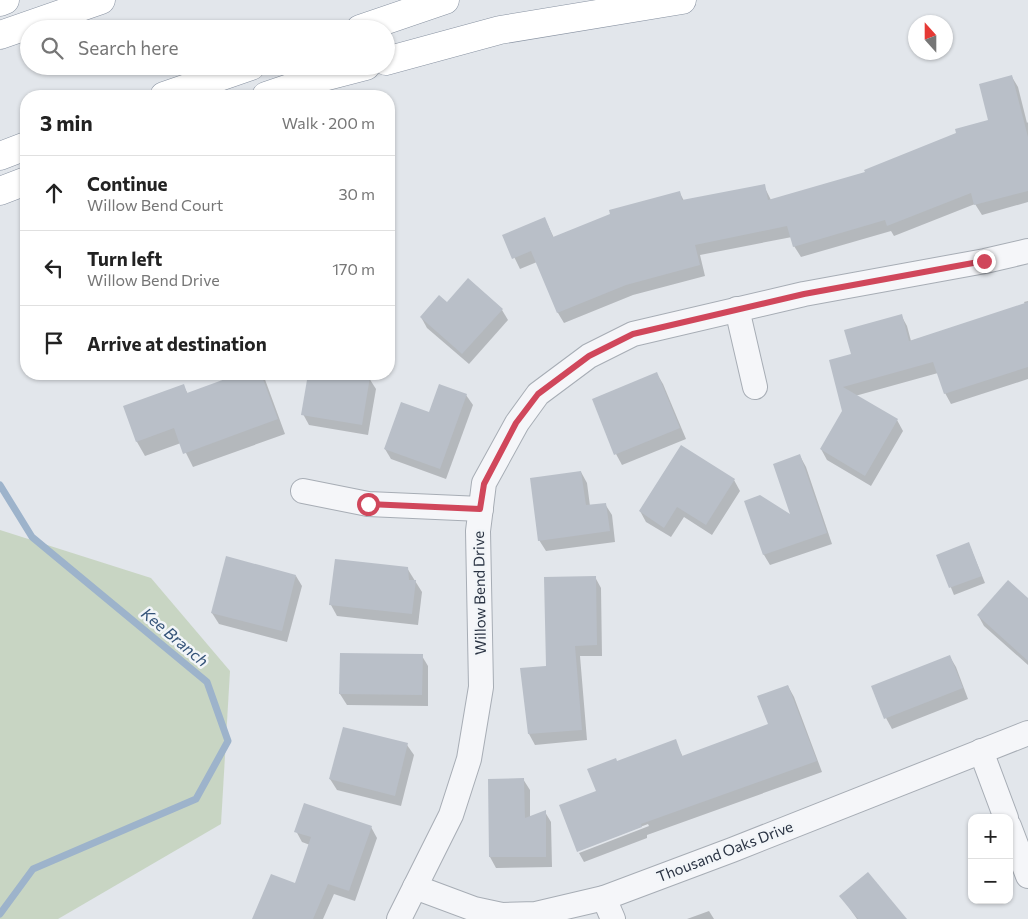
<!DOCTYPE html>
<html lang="en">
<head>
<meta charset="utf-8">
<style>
  body { margin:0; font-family:Commissioner,sans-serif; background:#f2f2f2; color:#222 }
  .controls { position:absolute; right:15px; bottom:15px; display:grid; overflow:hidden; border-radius:10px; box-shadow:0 1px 4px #0004 }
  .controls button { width:45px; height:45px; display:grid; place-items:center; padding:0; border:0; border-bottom:1px solid #e0e0e0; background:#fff; color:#222; font:25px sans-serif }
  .compass { position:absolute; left:908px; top:15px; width:45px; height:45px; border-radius:50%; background:#fff; box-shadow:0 1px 4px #0004; rotate:339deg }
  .stop { position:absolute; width:15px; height:15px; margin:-11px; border:4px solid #d0475b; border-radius:50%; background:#fff }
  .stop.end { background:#d0475b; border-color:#fff; box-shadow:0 1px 5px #0008 }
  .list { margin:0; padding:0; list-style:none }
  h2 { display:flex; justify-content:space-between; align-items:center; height:65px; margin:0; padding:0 20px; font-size:21px }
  h2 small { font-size:16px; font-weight:400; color:#767676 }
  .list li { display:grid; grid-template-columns:32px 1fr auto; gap:15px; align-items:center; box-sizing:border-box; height:75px; padding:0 20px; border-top:1px solid #e0e0e0 }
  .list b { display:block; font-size:19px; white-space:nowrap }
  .list p { margin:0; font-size:16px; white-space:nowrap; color:#767676 }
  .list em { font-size:16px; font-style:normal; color:#767676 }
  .icon { flex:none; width:28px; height:28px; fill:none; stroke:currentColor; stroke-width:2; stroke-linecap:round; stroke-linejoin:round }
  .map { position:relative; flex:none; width:1028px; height:919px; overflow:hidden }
  .search { position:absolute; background:#fff; box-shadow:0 1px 4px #0004; left:20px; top:20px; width:375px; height:55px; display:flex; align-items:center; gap:12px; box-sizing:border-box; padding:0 18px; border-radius:28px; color:#767676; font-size:19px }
  .panel { position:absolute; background:#fff; box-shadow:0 1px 4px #0004; left:20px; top:90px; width:375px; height:290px; border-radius:20px }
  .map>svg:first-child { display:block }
</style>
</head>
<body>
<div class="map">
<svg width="1028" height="919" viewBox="0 0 1028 919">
  <rect width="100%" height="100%" fill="#e2e6eb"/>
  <polygon fill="#c8d5c3" points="0,530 151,578 230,671 221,824 58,919 0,919"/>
  <g fill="#0003">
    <polygon points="1012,77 1018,87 1027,123 1028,122 1028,202 982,215 975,204 894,236 891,231 801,257 794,246 792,237 700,255 705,276 633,295 564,323 558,313 537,262 520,269 504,236 545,219 554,238 680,193 684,201 764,186 771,200 867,173 990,121"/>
    <polygon points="1028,301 1028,379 951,404 945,393 938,373 855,396 897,420 903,431 871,486 827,460 821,449 844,411 830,361 853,355 901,315 907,326 911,341 1025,304 1024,302"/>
    <polygon points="447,303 502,310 508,320 469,364 427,328 421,317"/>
    <polygon points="228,374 263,374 285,434 193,467 181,443 145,456 137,442 125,407 183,385 188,394 229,379"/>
    <polygon points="309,374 346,374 369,378 376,389 368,435 309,425 303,414"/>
    <polygon points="657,374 663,384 686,439 622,465 616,454"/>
    <polygon points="466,395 473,405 446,479 391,459 385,449 429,413"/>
    <polygon points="800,456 806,467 832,544 770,565 764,555 746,501 792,517"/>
    <polygon points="581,472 587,483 590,506 605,504 612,515 615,542 546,551 539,540"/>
    <polygon points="734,480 740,491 712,535 684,517 671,537 646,522 640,511"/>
    <polygon points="969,544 985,583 954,595 938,556"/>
    <polygon points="336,561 407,568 422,592 418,625 337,616 331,605"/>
    <polygon points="296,576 302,586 287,642 219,624 212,613"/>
    <polygon points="595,577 601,588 602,656 580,656 587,740 535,745 529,734 547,667"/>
    <polygon points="1028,600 1028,665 984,626 978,615"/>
    <polygon points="422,656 428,666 428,706 347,705 340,694"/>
    <polygon points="950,657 956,667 968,699 892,729 886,718"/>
    <polygon points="788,686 794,697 822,772 647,835 647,838 584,862 579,853 649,826 648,824 577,851 597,792 617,762 675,741 683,757 769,725"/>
    <polygon points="407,745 414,755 401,806 337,790 330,779"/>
    <polygon points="523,779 530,790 530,818 545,812 551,822 552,867 496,868 490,857"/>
    <polygon points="371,827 377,838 355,901 334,894 323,919 254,919 295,885 310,845 302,842 296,831"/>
    <polygon points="841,896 906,919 857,919"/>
    <polygon points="709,911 714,919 687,919"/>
  </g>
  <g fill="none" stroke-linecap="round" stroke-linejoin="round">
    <polyline stroke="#9db3cb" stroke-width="7" points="0,485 32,537 207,682 228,741 196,799 33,869 0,914"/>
  </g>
  <g fill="#b9bfc8">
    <polygon points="1012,75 1028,137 1028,191 974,205 971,193 887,226 885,220 793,247 787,226 695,245 700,265 626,285 557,313 531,251 512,259 502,235 545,217 553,237 610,214 609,210 680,191 682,200 765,184 768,200 865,172 864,170 956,133 955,129 988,120 979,84"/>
    <polygon points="468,278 503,309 462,354 420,317 439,295 447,302"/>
    <polygon points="1028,302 1028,367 944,394 933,362 843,387 898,419 865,476 820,449 842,411 829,360 851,354 844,330 902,314 909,341"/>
    <polygon points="657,372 680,428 614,455 592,399"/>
    <polygon points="226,374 261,374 278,419 183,454 174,428 136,442 123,406 184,384 187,393 228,378"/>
    <polygon points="308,374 351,374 370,377 362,425 301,415"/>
    <polygon points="439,384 467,394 440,469 384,449 401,402 429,412"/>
    <polygon points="681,445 735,479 706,525 677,507 664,528 639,511"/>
    <polygon points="800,454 827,533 763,555 744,501 760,495 790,514 773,464"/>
    <polygon points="581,471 586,505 606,503 610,531 538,541 530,478"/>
    <polygon points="969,542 982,576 949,588 936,555"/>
    <polygon points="226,556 296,575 282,631 211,613"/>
    <polygon points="335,559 408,567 409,580 416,580 412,614 329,605"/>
    <polygon points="596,576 597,645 575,646 582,730 528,734 520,668 546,666 544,577"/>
    <polygon points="1008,580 1028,598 1028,661 977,615"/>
    <polygon points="340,653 423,654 422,695 339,694"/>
    <polygon points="950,655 963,688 884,719 871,686"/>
    <polygon points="788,685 817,761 641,824 642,827 577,852 559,805 596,791 587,769 616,758 617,761 676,739 682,756 768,724 757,696"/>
    <polygon points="343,727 408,743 395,796 329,779"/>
    <polygon points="524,778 525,818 546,810 546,857 489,857 488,779"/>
    <polygon points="304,803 372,826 349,891 328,884 313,919 252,919 271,874 295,883 311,837 294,832"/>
    <polygon points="868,872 907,919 858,919 839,896"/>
  </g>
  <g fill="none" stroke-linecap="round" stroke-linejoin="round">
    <defs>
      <g id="minor">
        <polyline points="737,309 755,387"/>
        <polyline points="303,491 368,504 481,509"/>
        <polyline points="981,751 1006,818"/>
        <polyline points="1009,826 1028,876"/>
        <polyline points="415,887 474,909 502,915 536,914 604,898 732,850 1028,733"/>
        <polyline points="604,898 613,919"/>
        <polyline points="399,919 451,815 469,759 481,687 478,531 484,483 517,423 538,394 589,356 633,334 804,294 985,261 1028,251"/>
      </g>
      <g id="highway">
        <polyline points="0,2 5,0"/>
        <polyline points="360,29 445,0"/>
        <polyline points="0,35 101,0"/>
        <polyline points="386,61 500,30 682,0"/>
        <polyline points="164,96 251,66"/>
        <polyline points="266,96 316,79 366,66"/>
        <polyline points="0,156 26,146"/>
        <polyline points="0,191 26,181"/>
      </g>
    </defs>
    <use href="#minor" stroke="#a7adb5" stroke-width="26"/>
    <use href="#highway" stroke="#8993a2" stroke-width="29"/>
    <use href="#minor" stroke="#f5f6f9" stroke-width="24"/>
    <use href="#highway" stroke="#fff" stroke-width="28"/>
  </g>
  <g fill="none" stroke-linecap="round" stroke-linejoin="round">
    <polyline stroke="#d0475b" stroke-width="6" points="368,504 480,509 484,484 516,423 538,394 589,356 633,334 804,294 984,261"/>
  </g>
  <g text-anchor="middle" stroke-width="5" stroke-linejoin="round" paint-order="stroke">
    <g font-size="15" fill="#2a3343" stroke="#f2f5f8">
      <text transform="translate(480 593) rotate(-91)" y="5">Willow Bend Drive</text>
      <text transform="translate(725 852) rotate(-21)" y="5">Thousand Oaks Drive</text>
    </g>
    <g font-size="16" font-style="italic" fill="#335278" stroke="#f2f5f8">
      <text transform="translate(175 637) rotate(40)" y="6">Kee Branch</text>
    </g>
  </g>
</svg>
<div class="controls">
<button>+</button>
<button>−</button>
</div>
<svg class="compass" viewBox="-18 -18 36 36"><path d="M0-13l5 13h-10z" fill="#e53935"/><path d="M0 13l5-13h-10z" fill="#767676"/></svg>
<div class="stop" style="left:368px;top:504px"></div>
<div class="stop end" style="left:984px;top:261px"></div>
<div class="search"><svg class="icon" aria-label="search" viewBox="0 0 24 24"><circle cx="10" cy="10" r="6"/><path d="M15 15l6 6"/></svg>Search here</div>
<section class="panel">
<h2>3 min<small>Walk · 200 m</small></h2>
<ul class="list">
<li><svg class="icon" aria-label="ahead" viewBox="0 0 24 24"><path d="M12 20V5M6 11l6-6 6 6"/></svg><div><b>Continue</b><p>Willow Bend Court</p></div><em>30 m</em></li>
<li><svg class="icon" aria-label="left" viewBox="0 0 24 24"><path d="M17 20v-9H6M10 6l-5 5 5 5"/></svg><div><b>Turn left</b><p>Willow Bend Drive</p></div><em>170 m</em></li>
<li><svg class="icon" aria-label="arrive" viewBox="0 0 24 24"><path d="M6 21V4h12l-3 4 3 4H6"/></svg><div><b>Arrive at destination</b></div></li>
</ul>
</section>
</div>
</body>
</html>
